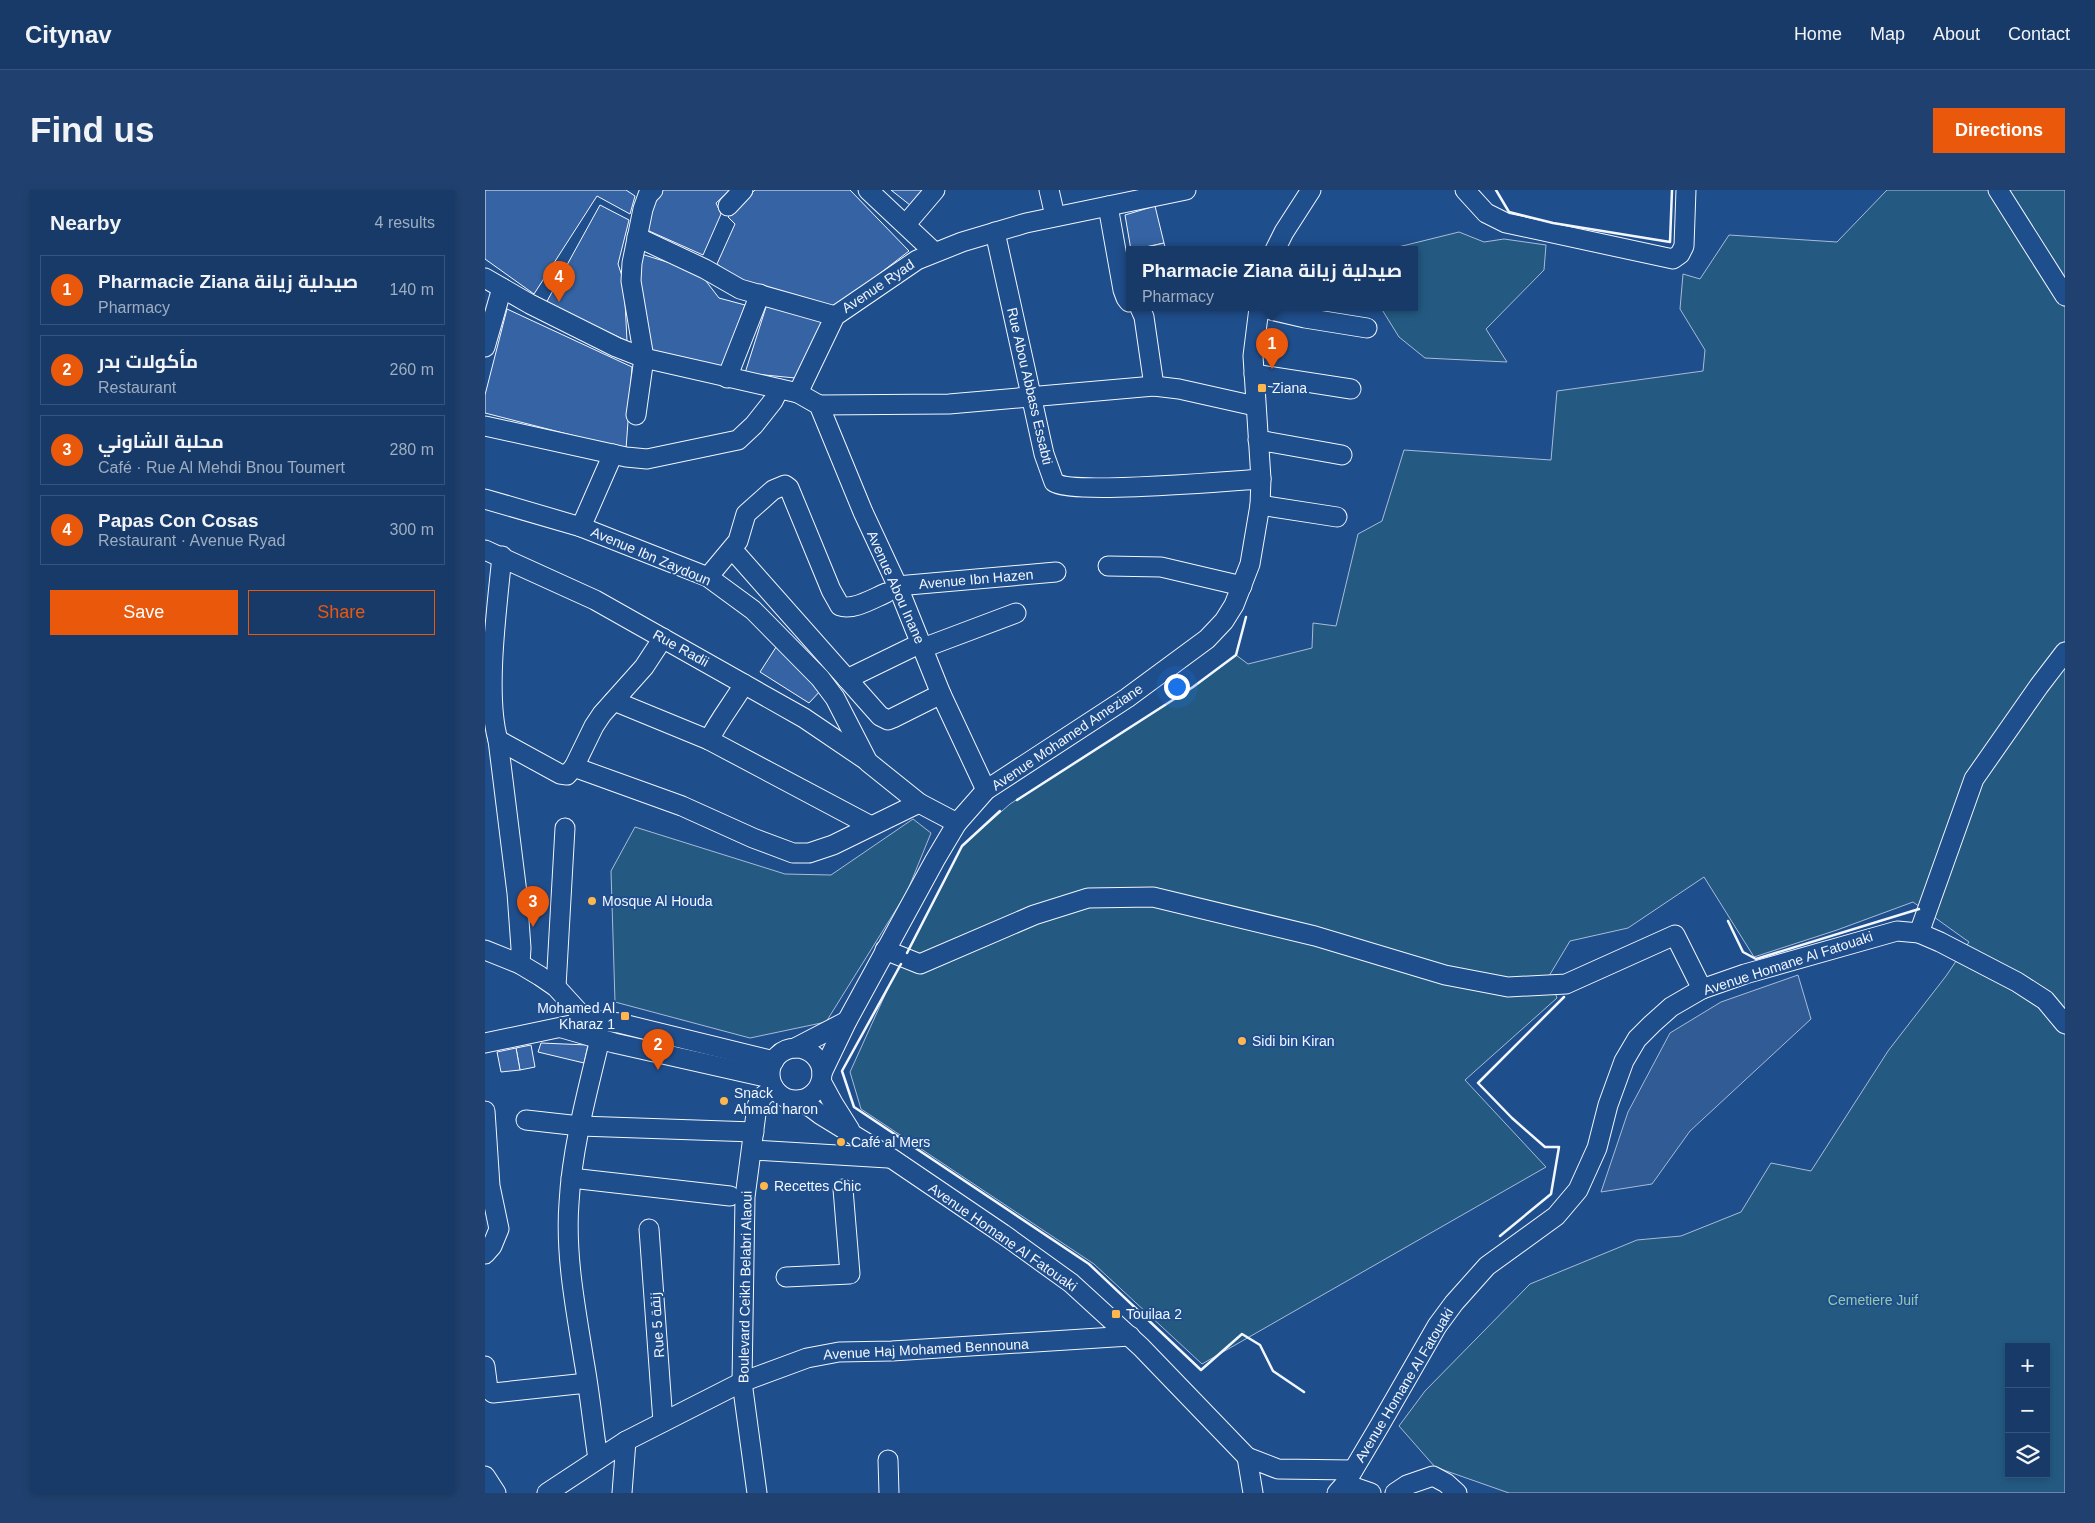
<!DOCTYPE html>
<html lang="en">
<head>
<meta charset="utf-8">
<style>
  body { margin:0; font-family:Helvetica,Cairo,sans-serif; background:#20416f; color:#f1f3f6 }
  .controls { position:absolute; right:15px; bottom:15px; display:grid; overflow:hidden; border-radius:0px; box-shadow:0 2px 8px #0003 }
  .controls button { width:45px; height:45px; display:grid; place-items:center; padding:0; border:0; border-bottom:1px solid #36547d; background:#173a69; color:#f1f3f6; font:25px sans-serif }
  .you { position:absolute; left:691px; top:496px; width:18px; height:18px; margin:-12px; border:4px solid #fff; border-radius:50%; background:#1a73e8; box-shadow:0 0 0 8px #1a73e833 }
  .badge { display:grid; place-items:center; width:32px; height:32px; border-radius:50%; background:#ea580c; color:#fff; font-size:16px; font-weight:700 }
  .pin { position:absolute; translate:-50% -41px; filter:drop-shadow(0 1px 2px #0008) }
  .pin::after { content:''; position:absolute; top:26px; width:18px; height:15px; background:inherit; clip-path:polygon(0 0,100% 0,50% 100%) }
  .popup { position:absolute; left:641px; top:56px; width:292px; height:65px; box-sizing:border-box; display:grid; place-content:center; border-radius:0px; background:#173a69; filter:drop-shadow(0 1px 4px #0005); font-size:16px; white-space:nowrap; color:#9eadc0 }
  .popup b { font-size:19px; color:#f1f3f6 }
  .popup::after { content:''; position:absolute; left:50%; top:100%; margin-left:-10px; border:10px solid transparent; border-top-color:#173a69 }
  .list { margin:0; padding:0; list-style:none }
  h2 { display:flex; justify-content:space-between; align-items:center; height:65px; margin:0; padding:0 20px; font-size:21px }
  h2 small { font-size:16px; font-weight:400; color:#9eadc0 }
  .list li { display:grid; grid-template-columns:32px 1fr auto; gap:15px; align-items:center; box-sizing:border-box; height:70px; margin:0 10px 10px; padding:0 10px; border:1px solid #36547d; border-radius:0px }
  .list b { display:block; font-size:19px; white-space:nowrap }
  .list p { margin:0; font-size:16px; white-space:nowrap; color:#9eadc0 }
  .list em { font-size:16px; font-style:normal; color:#9eadc0 }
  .actions { display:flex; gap:10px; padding:15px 20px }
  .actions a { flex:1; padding:11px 0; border:1px solid #ea580c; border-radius:0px; text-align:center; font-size:18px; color:#ea580c }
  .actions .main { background:#ea580c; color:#fff }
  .icon { flex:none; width:28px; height:28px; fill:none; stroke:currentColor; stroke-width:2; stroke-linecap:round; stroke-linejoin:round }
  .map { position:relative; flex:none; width:1580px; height:1303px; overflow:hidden; border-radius:0px }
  header { display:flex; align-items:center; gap:30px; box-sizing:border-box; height:70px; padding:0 25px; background:#173a69; border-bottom:1px solid #36547d }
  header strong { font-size:24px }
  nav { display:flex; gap:28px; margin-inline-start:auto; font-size:18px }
  .intro { display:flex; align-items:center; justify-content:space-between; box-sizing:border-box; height:120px; padding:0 30px }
  h1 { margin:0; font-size:35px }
  .button { padding:12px 22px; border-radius:0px; background:#ea580c; color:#fff; font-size:18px; font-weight:700 }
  main { display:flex; gap:30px; padding:0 30px }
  aside { flex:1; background:#173a69; border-radius:0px; box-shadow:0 2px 8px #0003 }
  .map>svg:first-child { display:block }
</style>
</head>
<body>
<header>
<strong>Citynav</strong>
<nav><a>Home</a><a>Map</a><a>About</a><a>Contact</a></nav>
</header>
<div class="intro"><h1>Find us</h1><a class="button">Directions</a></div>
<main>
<aside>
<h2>Nearby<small>4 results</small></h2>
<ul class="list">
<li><span class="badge">1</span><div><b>Pharmacie Ziana صيدلية زيانة</b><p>Pharmacy</p></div><em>140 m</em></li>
<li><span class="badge">2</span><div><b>مأكولات بدر</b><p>Restaurant</p></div><em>260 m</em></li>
<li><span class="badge">3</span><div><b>محلبة الشاوني</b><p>Café · Rue Al Mehdi Bnou Toumert</p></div><em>280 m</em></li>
<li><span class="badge">4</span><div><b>Papas Con Cosas</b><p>Restaurant · Avenue Ryad</p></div><em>300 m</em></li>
</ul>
<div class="actions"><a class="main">Save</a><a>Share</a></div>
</aside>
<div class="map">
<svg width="1580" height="1303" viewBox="0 0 1580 1303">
  <rect width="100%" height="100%" fill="#1f4e8c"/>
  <g fill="#245a82" stroke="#a8bbd7" fill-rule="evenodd">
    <path d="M1402,0H1580V1303H1024L950,1277L914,1236L940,1201L1045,1094L1152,1050L1196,1046L1256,1022L1286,973L1326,981L1403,861L1461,786L1484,752L1428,712L1352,740L1269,767L1219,687L1143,738L1085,751L1064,786L1072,808L980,890L1061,977L717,1174L609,1074L376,919L365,882L404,796L477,656L525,614L708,497L751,465L763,474L827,458L828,433L851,436L873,344L897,331L919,260L1066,270L1072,201L1218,181L1220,160L1195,119L1198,84L1215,89L1244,45L1352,52ZM1524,1157H1561V1284H1524Z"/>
    <polygon points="974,42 999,52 1019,49 1061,55 1059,80 1001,139 1022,172 940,168 914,147 896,118 930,118 930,60 901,60"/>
    <polygon points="428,629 446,643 422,702 341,832 265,848 130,812 126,681 150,637 300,684 346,685"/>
  </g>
  <polygon fill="#305b95" stroke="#a8bbd7" points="1313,785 1326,829 1205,941 1167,994 1116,1002 1143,922 1185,843 1236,812"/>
  <g fill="#3563a3" stroke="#f2f6ff">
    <polygon points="0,0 141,0 150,6 145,24 112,6 49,104 0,69"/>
    <polygon points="176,0 245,0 231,13 236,24 218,65 162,40 172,5"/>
    <polygon points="270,0 365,0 424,61 350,118 255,91 232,74 250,34 243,27"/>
    <polygon points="406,0 444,0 430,19"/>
    <polygon points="115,15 144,30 133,74 139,92 142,151 61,113"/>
    <polygon points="670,16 679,53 646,60 640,25"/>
    <polygon points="679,53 681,60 650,60"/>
    <polygon points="153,63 214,82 234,108 260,115 237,181 162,165"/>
    <polygon points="282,114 340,129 310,188 260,183"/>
    <polygon points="22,119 147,177 141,259 0,223 0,205"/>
    <polygon points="295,451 337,499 324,513 275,482"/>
    <polygon points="56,853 103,855 99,873 53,862"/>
    <polygon points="46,855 50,877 35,880 31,858"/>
    <polygon points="31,858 35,880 16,882 12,862"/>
  </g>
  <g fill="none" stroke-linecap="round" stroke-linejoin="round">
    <defs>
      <g id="minor">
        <polyline points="383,0 449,62"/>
        <polyline points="564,0 570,26"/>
        <polyline points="980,0 1001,23 1021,33 1188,69 1195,64 1199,56 1201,0"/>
        <polyline points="1513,0 1580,106"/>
        <polyline points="243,16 258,0"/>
        <polyline points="623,16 638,100 641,108 644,112"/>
        <polyline points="421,34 450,0"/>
        <path d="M510,42L559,264L569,292C585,305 746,291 776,289"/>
        <polyline points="152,47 220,79 255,99 350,126"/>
        <polyline points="790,60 799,42 826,0"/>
        <polyline points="0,88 45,114 131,157 159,168 313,203 350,126 432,70 477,52 541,33 701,0"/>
        <polyline points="655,118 659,127 669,196"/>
        <polyline points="777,118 820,128 882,138"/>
        <polyline points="0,157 17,98"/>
        <polyline points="769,184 866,199"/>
        <polyline points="242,188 275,104"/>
        <polyline points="313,203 334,215 378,322 413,397 456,504 501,600"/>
        <polyline points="334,215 464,214 669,196 694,199 770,216"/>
        <polyline points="151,225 159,168 146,91 147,73 158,19 163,5 168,0"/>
        <polyline points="0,236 141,267 162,269 253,250 269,235 288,211 294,199"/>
        <polyline points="773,250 857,265"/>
        <polyline points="0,309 96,337 223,387 268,420 335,488 350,508 383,572 434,613 472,633"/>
        <polyline points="775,315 852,327"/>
        <polyline points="96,337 128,264"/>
        <polyline points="247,359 395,526 403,530 408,528 456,504"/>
        <polyline points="0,360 110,410 319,528 381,570"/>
        <path d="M17,366C12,417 0,505 13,550L32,703L36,758L35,774"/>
        <polyline points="623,376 676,377 757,396"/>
        <path d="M223,387L253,351L261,324L288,300L300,295L304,298L346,400L355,416C368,421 389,408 401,403"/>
        <polyline points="412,396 571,382"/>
        <polyline points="438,458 531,423"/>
        <polyline points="362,489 436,453"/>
        <polyline points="129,511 224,550 386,636"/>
        <polyline points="13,550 75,584 82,585 89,577 197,616 268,648 308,663 324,663 348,655 434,613"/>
        <path d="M224,550C234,530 248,513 259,494"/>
        <polyline points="89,577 109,536 117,524 159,477 178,448"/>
        <polyline points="1434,743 1489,589 1554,496 1580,462"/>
        <polyline points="0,760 35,774 55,786 71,797 102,831 100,841"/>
        <polyline points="400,760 435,774 549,725 603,708 668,707 830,746 960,785 1023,797 1081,794 1190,745 1217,799"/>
        <polyline points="71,797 80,638"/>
        <polyline points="77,838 129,853 285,888"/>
        <polyline points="0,853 110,830 134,833 289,871"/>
        <polyline points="310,858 362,831"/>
        <circle cx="311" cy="884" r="26"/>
        <polyline points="337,883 362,831 450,670 472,633 501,600 642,508 722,449 739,431 749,415 765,374 775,315 776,289 768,166 774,118"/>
        <polyline points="336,891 348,913 365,940"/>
        <polyline points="316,910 336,925 406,968 518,1044 586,1093 656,1157 762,1267 793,1279 868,1280"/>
        <polyline points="0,921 5,996 14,1039 7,1056 0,1064"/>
        <polyline points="41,930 95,936 269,942"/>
        <polyline points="267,960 403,968"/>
        <polyline points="86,988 245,1006"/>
        <polyline points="164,1039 178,1232"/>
        <polyline points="301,1087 365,1084 358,999"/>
        <polyline points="0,1176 3,1199 8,1203 102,1193"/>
        <polyline points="762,1267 768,1303"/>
        <path d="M113,1269C108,1237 105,1204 99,1171C91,1120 80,1066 84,1013C87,958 102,903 115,849"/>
        <polyline points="403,1270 404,1303"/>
        <polyline points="0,1286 11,1303"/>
        <polyline points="860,1294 886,1303"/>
        <polyline points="62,1303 141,1251 257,1192 322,1168 354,1162 407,1161 645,1146"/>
        <polyline points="137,1303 141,1251"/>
        <polyline points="272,1303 257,1192 260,1007 272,916 278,906 289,898"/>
        <polyline points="852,1303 860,1294 895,1235 952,1136 969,1113 1002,1076 1071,1026 1093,1000 1112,958 1123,915 1139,871 1152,849 1167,834 1186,817 1217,799 1260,784 1412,741 1434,743 1455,752 1532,792 1560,810 1580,834"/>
        <polyline points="910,1303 922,1295 948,1286 961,1293 972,1303"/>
      </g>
    </defs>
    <use href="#minor" stroke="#f2f6ff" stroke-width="21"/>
    <use href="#minor" stroke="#1f4e8c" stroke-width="19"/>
    <g stroke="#f2f6ff" stroke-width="2.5">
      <polyline points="1011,0 1024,22 1068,33 1185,52 1187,0"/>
      <polyline points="532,610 708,497 751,465 761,427"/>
      <polyline points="1243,731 1258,762 1271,769 1434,719"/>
      <polyline points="422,763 477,656 515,621"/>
      <polyline points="416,774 357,881 369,917 604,1074 716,1180 757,1144 775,1155 788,1181 819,1202"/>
      <polyline points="1015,1046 1066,1004 1074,957 1060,957 1027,928 993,893 1079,807"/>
    </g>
  </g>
  <g fill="#ffb74d" stroke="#1f4e8c" stroke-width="2">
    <rect x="772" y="193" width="10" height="10" rx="2.5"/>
    <circle cx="107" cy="711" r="5"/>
    <rect x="135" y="821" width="10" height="10" rx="2.5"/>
    <circle cx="757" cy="851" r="5"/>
    <circle cx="239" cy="911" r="5"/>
    <circle cx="356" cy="952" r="5"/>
    <circle cx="279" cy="996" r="5"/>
    <rect x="626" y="1119" width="10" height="10" rx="2.5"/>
  </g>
  <g text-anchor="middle" stroke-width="4" stroke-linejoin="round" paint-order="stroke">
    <g font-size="14" fill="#f2f6ff" stroke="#1f4e8c">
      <text transform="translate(393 96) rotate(-34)" y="5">Avenue Ryad</text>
      <text transform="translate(545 196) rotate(77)" y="5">Rue Abou Abbass Essabti</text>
      <text transform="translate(166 366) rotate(23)" y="5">Avenue Ibn Zaydoun</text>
      <text transform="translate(491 389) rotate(-5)" y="5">Avenue Ibn Hazen</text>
      <text transform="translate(411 397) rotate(66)" y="5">Avenue Abou Inane</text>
      <text transform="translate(196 458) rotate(29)" y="5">Rue Radii</text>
      <text transform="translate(582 547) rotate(-34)" y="5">Avenue Mohamed Ameziane</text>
      <text transform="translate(1303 773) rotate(-18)" y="5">Avenue Homane Al Fatouaki</text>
      <text transform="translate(518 1047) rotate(35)" y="5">Avenue Homane Al Fatouaki</text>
      <text transform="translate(260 1097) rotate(-89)" y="5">Boulevard Ceikh Belabri Alaoui</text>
      <text transform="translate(172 1135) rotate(-94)" y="5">Rue 5 زنقة</text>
      <text transform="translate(441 1159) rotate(-3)" y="5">Avenue Haj Mohamed Bennouna</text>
      <text transform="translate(919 1195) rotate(-59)" y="5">Avenue Homane Al Fatouaki</text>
    </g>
    <g font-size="14" fill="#f2f6ff" stroke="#1f4e8c" text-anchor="start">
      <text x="787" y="203">Ziana</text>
      <text x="117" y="716">Mosque Al Houda</text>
      <text x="130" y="823" text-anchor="end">Mohamed Al<tspan x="130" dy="16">Kharaz 1</tspan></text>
      <text x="767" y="856">Sidi bin Kiran</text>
      <text x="249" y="908">Snack<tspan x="249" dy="16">Ahmad haron</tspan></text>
      <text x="366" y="957">Café al Mers</text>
      <text x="289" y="1001">Recettes Chic</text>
      <text x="641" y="1129">Touilaa 2</text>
    </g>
    <g font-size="14" fill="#97c8a6" stroke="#1f4e8c">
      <text x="1388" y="1115">Cemetiere Juif</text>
    </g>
  </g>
</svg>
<div class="controls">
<button>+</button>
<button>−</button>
<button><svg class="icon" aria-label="layers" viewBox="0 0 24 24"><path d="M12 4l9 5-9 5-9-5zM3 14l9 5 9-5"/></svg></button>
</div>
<div class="you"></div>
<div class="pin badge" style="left:787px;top:179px">1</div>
<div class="popup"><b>Pharmacie Ziana صيدلية زيانة</b>Pharmacy</div>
<div class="pin badge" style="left:173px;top:880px">2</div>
<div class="pin badge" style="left:48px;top:737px">3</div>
<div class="pin badge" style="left:74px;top:112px">4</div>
</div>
</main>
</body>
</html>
